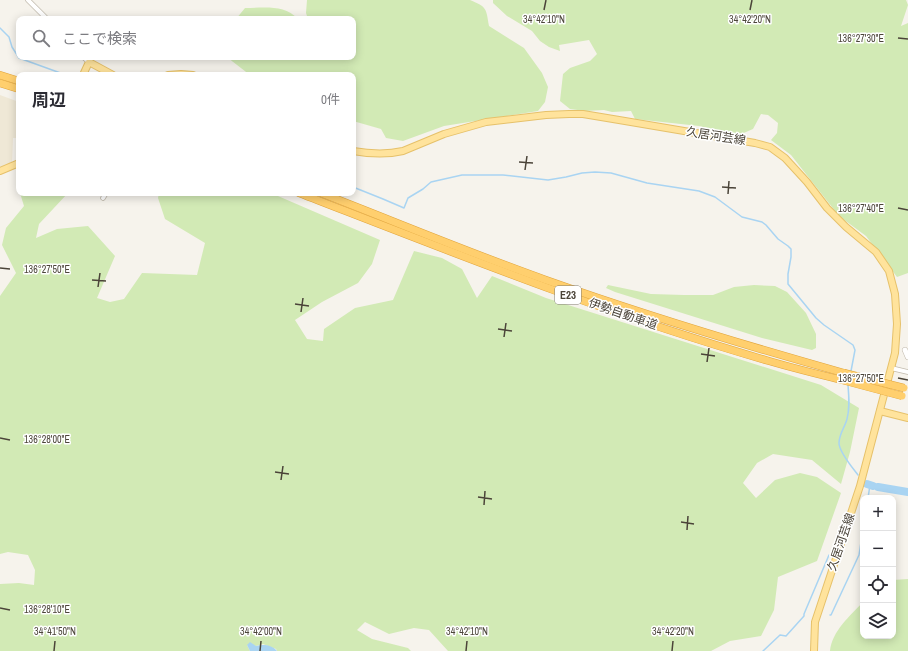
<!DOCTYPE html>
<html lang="ja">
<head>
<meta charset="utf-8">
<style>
  body { margin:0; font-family:"Archivo Narrow","Noto Sans JP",sans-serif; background:#f7f7f7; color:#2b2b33 }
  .controls { position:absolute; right:12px; bottom:12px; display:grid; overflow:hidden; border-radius:8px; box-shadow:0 2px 10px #0003 }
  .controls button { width:36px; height:36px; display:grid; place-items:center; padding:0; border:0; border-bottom:1px solid #e1e1e2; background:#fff; color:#2b2b33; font:20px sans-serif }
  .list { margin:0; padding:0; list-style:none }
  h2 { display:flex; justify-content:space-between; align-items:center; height:52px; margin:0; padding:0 16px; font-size:17px }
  h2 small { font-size:13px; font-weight:400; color:#7c7c81 }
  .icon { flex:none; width:22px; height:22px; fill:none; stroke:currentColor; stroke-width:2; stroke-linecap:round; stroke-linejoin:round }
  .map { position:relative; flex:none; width:908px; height:651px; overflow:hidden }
  .search { position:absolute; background:#fff; box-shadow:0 2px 10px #0003; left:16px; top:16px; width:340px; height:44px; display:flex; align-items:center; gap:10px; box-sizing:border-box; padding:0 14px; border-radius:8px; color:#7c7c81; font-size:15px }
  .panel { position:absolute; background:#fff; box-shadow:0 2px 10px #0003; left:16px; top:72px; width:340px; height:124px; border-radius:8px }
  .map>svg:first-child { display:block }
</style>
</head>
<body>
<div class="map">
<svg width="908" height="651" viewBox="0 0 908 651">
  <rect width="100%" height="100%" fill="#f6f3ec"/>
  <polygon fill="#efe8d6" points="0,95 19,102 19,138 13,138 12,166 0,172"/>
  <g fill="#d2eab5">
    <path d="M307,0H470C487,7 486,8 489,26L524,48L542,73L548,87L545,102L538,111L444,126L403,141L386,138L381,129L353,121V75H250L228,58L353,57V19H308L306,13Z"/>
    <polygon points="493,0 906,0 908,5 901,26 908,23 908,273 897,277 866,236 839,216 791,155 771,140 777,133 778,123 768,115 761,114 753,129 739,135 699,126 635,119 631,111 612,112 604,110 585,111 570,109 560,101 563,74 570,68 590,61 597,54 589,40 559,45 560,51 549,47 540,41 532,31 507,16 493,3"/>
    <path d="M245,8C264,8 284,4 298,19H236Z"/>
    <polygon points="20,193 68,193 39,224 36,238 57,229 88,226 115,256 97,298 110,302 124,299 142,273 197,275 205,243 165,219 158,198 159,193 271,193 380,240 372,264 358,283 322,302 295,320 307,339 323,341 324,329 355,308 393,300 414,251 442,258 462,269 477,298 492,276 546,298 821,385 859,408 850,452 841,484 812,460 773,454 757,463 743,483 756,498 775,480 800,473 817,477 841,493 817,561 778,577 774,610 761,636 730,641 711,651 448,651 429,630 414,628 389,634 365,622 357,630 372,639 408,648 411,651 277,651 276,649 263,644 256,646 247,645 250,651 0,651 0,584 19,583 34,585 35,570 28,555 8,552 0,554 0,296 16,273 2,245 6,228 24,206"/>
    <polygon points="608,285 651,294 684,295 713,295 734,287 754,285 775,286 787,292 806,313 816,334 816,348 812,350 762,338 615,292 606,288"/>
    <path d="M908,579V651H830C832,631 850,616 863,602V636H893V580Z"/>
  </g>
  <path fill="#a9d4f2" d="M250,642L256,646C264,644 272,645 277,651H250L247,645Z"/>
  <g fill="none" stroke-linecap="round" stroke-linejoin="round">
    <g stroke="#a9d4f2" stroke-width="1.5">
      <polyline points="0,28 9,37 12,47 19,58 66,75"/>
      <polyline points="353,187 383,199 404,208 408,198 423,189 431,182 462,175 503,175 548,180 566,177 582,173 595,172 611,173 647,183 699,191 715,197 742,217 762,222 766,225 778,239 788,246 791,249 791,257 788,274 788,284 816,318 824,325 853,345 855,350 851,371"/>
      <path d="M848,385C849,397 850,408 847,419C845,427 839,434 839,443C839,452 852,467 858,475"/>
      <polyline points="868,498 870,485"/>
      <polyline points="830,615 831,615 859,555 863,529"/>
      <polyline points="763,651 780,635 786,636 804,616 804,614 829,555"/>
    </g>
    <g stroke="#a9d4f2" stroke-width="8">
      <polyline points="867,484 873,486"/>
      <polyline points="878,487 908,492"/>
    </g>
    <defs>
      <g id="minor">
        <polyline points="28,0 47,19"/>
        <polyline points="83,57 89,62"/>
        <polyline points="103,198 106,193"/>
        <polyline points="891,368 908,372"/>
      </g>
      <polyline id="tertiary" points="905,350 908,357"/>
      <g id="primary">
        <polyline points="83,75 89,62 113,75"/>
        <polyline points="168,75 181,74 193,75"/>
        <path d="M353,151C370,154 386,155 403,151L444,134L486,122L546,115L569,114H583L619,120L755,143L770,147L785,158L807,182L827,208L846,227L876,252L889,271L895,294L897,324L895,353L860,486L815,622L814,651"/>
        <polyline points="0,171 19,163"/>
        <polyline points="880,411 908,418"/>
      </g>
      <g id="motorway">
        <polyline points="0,75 19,81"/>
        <polyline points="0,83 19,89"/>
        <path d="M299,193C454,253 609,315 769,361C793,368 817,374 842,380"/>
        <path d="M321,193C396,222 470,253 546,280C645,315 744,345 844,373"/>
      </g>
    </defs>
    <use href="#minor" stroke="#c2bbae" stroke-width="5.5"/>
    <use href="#tertiary" stroke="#c2bbae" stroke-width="6"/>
    <use href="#primary" stroke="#e6c16a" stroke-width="8"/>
    <use href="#motorway" stroke="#e0a43c" stroke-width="8"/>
    <use href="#minor" stroke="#fff" stroke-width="4"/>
    <use href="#tertiary" stroke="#fff" stroke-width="5"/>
    <use href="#primary" stroke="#ffe39c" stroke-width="6"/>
    <use href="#motorway" stroke="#ffcf6e" stroke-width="7"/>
    <defs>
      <g id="motorway-bridge">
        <polyline points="844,373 904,388"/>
        <polyline points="842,380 902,396"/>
      </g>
    </defs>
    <use href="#motorway-bridge" stroke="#e0a43c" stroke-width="8" stroke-linecap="butt"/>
    <use href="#motorway-bridge" stroke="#ffcf6e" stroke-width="7"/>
  </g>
  <path fill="none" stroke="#4b4439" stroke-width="1.5" d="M544,10L546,0M750,10L752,0M898,38L908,39M519,162L533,163M525,170L527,156M722,187L736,188M728,194L729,181M898,208L908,210M0,268L10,269M92,280L106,281M98,287L100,273M295,304L309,306M301,312L303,298M498,329L512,331M504,337L506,323M701,354L715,356M707,362L709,348M898,378L908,380M0,438L10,440M275,472L289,474M281,480L283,466M478,497L492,499M484,505L485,491M681,522L694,524M687,530L688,516M0,608L10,610M54,651L55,641M260,651L261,641M466,651L467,641M672,651L673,641"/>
  <g text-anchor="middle" stroke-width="3" stroke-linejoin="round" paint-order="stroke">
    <rect fill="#fff" stroke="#817c74" stroke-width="1" x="555" y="286" width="26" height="18" rx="3"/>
    <g font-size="11" font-weight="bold" fill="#4b4439">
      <text x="568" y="299">E23</text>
    </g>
    <g font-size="12" fill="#4b4439" stroke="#fff">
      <text transform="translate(716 136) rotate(9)" y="4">久居河芸線</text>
      <text transform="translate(623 314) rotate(19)" y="4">伊勢自動車道</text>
      <text transform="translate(841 542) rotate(-71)" y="4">久居河芸線</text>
    </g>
  </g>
  <g font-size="10" text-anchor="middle" fill="#4b4439" stroke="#fff" stroke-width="3" stroke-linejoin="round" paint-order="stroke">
    <text x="544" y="23">34°42'10"N</text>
    <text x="750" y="23">34°42'20"N</text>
    <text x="861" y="42">136°27'30"E</text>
    <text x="861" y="212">136°27'40"E</text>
    <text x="47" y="273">136°27'50"E</text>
    <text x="861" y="382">136°27'50"E</text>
    <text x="47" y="443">136°28'00"E</text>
    <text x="47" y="613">136°28'10"E</text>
    <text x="55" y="635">34°41'50"N</text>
    <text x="261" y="635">34°42'00"N</text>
    <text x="467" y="635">34°42'10"N</text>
    <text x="673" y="635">34°42'20"N</text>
  </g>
</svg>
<div class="controls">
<button>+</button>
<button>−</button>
<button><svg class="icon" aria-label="locate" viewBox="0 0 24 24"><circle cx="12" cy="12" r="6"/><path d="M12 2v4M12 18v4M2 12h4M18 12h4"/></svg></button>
<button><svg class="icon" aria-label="layers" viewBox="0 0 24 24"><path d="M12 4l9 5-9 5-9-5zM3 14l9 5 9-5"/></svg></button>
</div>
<div class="search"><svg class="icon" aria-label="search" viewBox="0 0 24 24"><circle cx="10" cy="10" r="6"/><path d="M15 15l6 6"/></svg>ここで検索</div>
<section class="panel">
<h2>周辺<small>0件</small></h2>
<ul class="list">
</ul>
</section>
</div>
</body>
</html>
